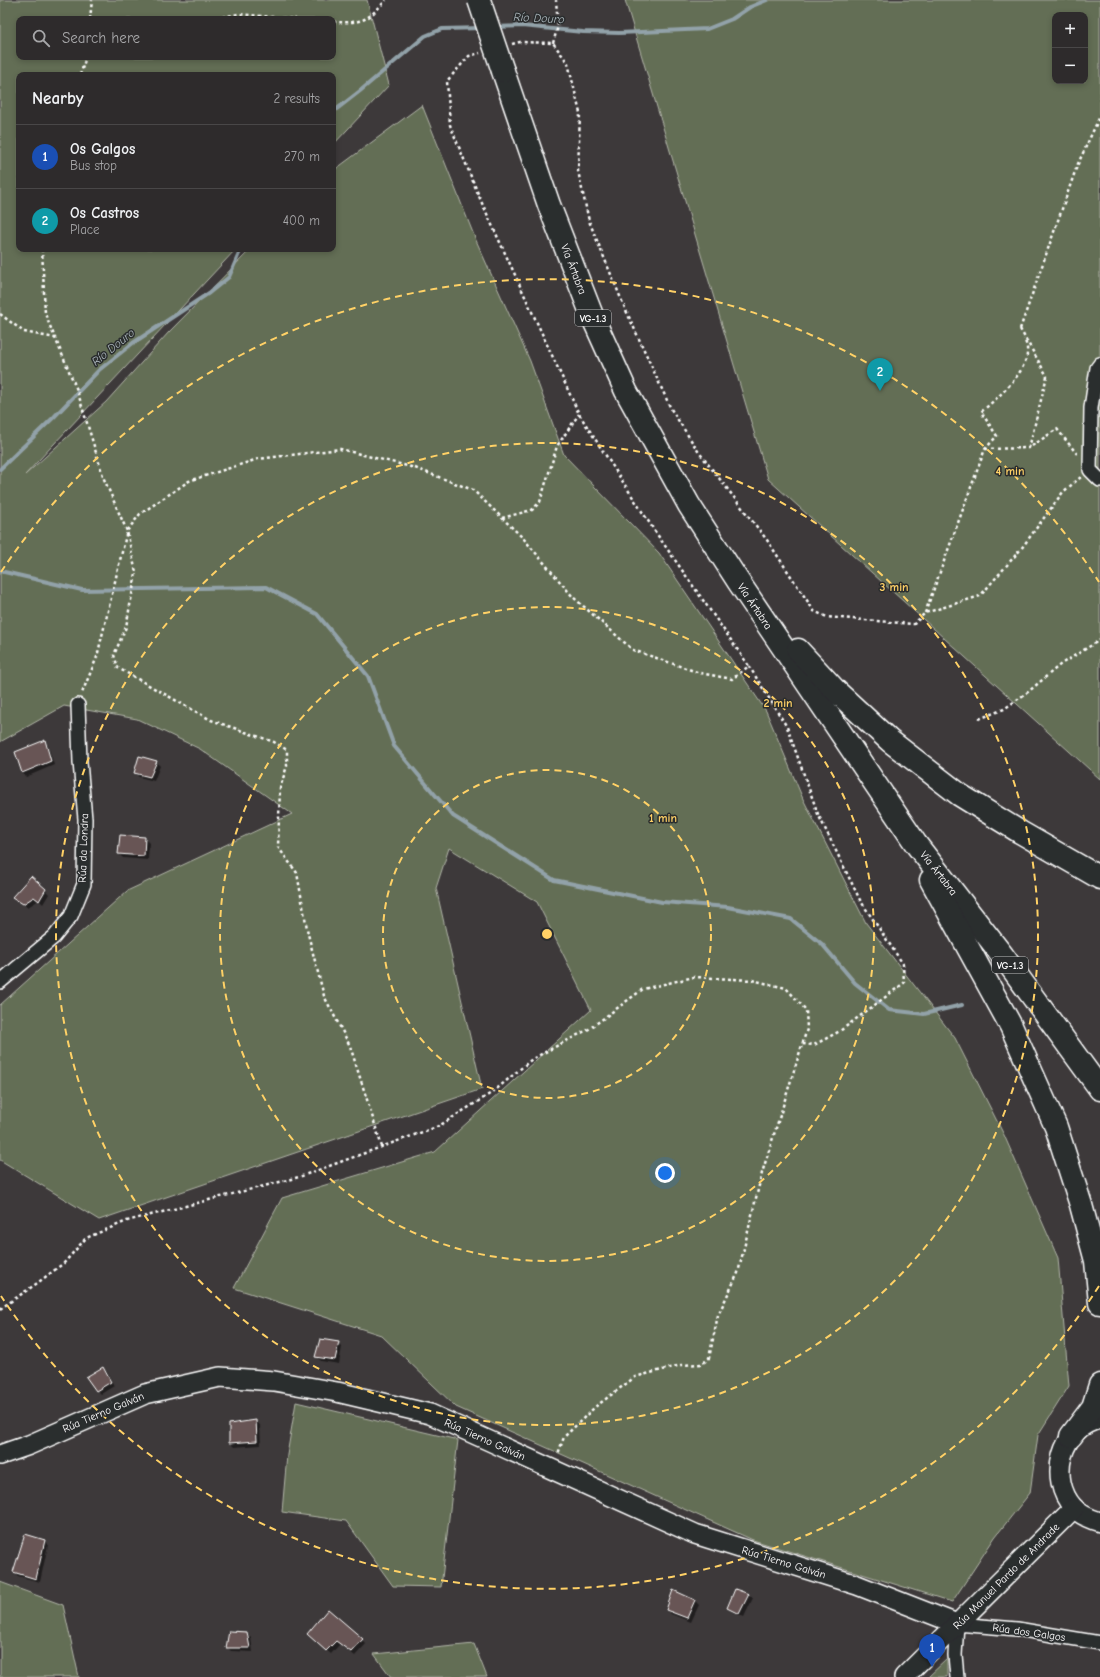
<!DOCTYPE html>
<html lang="en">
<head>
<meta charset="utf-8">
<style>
  body { margin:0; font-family:"Comic Neue",sans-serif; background:#3a3738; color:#f1f3f6 }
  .controls { position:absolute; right:12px; top:12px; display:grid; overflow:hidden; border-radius:8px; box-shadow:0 2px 6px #0003 }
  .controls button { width:36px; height:36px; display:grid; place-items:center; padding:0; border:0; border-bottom:1px solid #494748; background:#2e2b2c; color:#f1f3f6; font:20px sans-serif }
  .you { position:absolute; left:665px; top:1173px; width:14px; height:14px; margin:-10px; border:3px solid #fff; border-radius:50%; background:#1a73e8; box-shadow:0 0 0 6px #1a73e833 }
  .badge { display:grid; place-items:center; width:26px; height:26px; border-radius:50%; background:#ea580c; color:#fff; font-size:13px; font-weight:700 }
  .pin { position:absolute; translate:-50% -33px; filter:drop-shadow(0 1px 2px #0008) }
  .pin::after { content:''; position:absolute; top:21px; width:14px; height:12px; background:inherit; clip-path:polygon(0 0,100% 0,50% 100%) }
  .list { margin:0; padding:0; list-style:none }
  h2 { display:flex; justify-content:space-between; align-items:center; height:52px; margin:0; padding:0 16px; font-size:17px }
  h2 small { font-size:13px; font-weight:400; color:#a7a7a9 }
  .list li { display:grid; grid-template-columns:26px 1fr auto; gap:12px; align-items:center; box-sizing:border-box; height:64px; padding:0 16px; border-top:1px solid #494748 }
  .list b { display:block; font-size:15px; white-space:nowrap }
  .list p { margin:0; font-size:13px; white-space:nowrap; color:#a7a7a9 }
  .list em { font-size:13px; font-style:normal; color:#a7a7a9 }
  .icon { flex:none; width:22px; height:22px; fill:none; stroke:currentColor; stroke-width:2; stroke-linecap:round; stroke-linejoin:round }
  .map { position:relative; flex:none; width:1100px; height:1677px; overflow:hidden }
  .search { position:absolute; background:#2e2b2c; box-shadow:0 2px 6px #0003; left:16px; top:16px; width:320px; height:44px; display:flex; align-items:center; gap:10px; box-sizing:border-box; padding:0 14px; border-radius:8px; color:#a7a7a9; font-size:15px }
  .panel { position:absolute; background:#2e2b2c; box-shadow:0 2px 6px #0003; left:16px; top:72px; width:320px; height:180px; border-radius:8px }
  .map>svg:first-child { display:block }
</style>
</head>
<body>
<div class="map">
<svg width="1100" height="1677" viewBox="0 0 1100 1677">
  <rect width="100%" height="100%" fill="#3d393a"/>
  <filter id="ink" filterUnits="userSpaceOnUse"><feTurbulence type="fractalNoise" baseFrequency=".025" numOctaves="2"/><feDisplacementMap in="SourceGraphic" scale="8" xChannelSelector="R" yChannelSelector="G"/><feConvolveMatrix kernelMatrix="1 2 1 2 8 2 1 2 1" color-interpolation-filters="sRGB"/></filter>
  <g filter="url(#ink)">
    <g fill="#646e54" stroke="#b2b6aa" fill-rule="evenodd">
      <path d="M0,0H367L389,85L333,145V75H19V249H236L25,475L106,402L169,332L251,249H333V171L422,105L475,238L530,361L564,455L659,553L766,711L803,799L866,923L955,1038L1004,1135L1058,1258L1069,1386L1038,1435L1030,1493L995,1537L952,1602L753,1540L456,1407L381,1335L234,1288L282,1198L435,1152L591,1010L537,902L449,848L436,888L482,1089L99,1220L0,1160V1005L127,891L292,814L200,749L137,719L64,706L0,742ZM19,19H333V57H19Z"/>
      <path d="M625,0H1100V779L768,479ZM1055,15H1085V81H1055Z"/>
      <polygon points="296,1402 458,1440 441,1587 393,1586 346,1521 282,1512 287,1455"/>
      <polygon points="0,1582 63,1605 79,1677 0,1677"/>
      <polygon points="474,1644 487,1677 391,1677 374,1654"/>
      <polygon points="947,1659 947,1677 928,1677"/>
    </g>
    <g fill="#0007">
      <polygon points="44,742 48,746 54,765 26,777 22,773"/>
      <polygon points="156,762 160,766 154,781 139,777 135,773"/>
      <polygon points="144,838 149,843 148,860 123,858 119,854"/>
      <polygon points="45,890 49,894 43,904 39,900 28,907 13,897"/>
      <polygon points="338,1343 342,1347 339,1364 321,1361 317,1357"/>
      <polygon points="103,1368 107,1372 114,1386 101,1394 97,1390"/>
      <polygon points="256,1421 260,1425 261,1445 234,1447 230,1443"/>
      <polygon points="44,1541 48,1545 40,1582 18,1576 14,1572"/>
      <polygon points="674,1592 695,1601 699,1605 691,1622 671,1614 667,1610"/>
      <polygon points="748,1594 753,1598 744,1617 733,1612 728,1608"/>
      <polygon points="246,1633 251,1638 253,1652 231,1651 227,1647"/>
      <polygon points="312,1638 362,1640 366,1644 355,1656 340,1644 331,1654"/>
    </g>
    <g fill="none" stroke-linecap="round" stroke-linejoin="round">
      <g stroke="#92a2a9" stroke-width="4">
        <polyline points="495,27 522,26 583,32 619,33 707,29 732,19 750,7 767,0"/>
        <polyline points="333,112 360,91 425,36 442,29 482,28"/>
        <polyline points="0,469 54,417 99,370 133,343 209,293 229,277 241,249"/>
        <polyline points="0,571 82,590 266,587 317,614 368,676 394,746 453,816 554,880 662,902 728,907 791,919 822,944 855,983 889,1010 924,1014 962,1005"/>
      </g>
    </g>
    <g fill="#685555" stroke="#fff">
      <polygon points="45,740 51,761 22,773 15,752"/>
      <polygon points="139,756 157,761 150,777 134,773"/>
      <polygon points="120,835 145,837 144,856 118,854"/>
      <polygon points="31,876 46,889 39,901 34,897 23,904 12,897"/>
      <polygon points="320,1339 339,1342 335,1360 315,1357"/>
      <polygon points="103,1367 111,1382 96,1391 86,1377"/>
      <polygon points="256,1420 257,1441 229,1443 229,1424"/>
      <polygon points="25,1534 45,1540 36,1579 13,1572"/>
      <polygon points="735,1589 749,1594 739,1614 727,1608"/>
      <polygon points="673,1590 695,1600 687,1618 666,1610"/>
      <polygon points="328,1609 363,1639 351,1652 336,1641 326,1651 307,1634"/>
      <polygon points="229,1631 247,1632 250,1648 226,1648"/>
    </g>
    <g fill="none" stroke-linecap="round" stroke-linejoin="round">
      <defs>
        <g id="street">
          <polyline points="1100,364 1097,368 1091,408 1090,470 1100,480"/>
          <polyline points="0,982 54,937 71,916 84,884 85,819 80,762 78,705"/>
          <polyline points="957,1677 955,1655 957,1624 1017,1629 1100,1643"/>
        </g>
        <g id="secondary">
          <path d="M1100,1419C1060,1427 1048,1479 1073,1507C1080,1515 1090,1519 1100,1522"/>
          <polyline points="0,1455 29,1445 145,1394 220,1377 274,1381 337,1392 430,1414 695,1534 857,1585 957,1624"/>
          <polyline points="904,1677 1074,1508"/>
        </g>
        <g id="highway">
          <polyline points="503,71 549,205 593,318 626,391 689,505 738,581 916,844 1003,956 1100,1089"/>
          <polyline points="798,650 836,691 890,741 960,795 1020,832 1100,878"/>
          <polyline points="931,880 1011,1026 1056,1127 1081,1205 1096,1261 1100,1303"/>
          <polyline points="1071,1436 1093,1407 1100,1385"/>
        </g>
      </defs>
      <use href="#street" stroke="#fff" stroke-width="16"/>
      <use href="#secondary" stroke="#fff" stroke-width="22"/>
      <use href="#highway" stroke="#fff" stroke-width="25"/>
      <g stroke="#fff" stroke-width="2.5" stroke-dasharray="3 3" stroke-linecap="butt">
        <polyline points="90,19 92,0"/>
        <polyline points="211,19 238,14 296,19"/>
        <path d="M333,22C363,23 366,22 386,0"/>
        <polyline points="553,43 558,26 556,0"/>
        <polyline points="512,44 520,42 553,43 568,63 580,113 578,171 589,221 624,306 671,409 698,451 767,540 814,611 827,617 914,624 925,613 980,596 1021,549 1063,492 1081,477"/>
        <polyline points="80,75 86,57"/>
        <polyline points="42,249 45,314 77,390 104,479 127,531 97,657 82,693"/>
        <polyline points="0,314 24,332 55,338"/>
        <polyline points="1020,329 1047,376 1029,448 1057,429 1077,454"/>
        <polyline points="1020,329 1077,166 1100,116"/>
        <polyline points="985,449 1029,448"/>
        <polyline points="502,518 532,510 540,502 557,446 579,414"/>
        <path d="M925,613L985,449L997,436L981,412C997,398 1030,371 1027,348C1027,345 1025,341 1024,339"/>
        <polyline points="749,666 787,727 818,814 860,900 903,964 904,983 840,1031 814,1045 802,1044"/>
        <polyline points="979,719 1004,709 1028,692 1061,664 1100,640"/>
        <polyline points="382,1147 350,1046 324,996 308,934 297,873 278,847 280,788 287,766 287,750 274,742 211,720 118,668 114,655 126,627 136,573 127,531 140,514 189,481 258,459 340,449 415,468 473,490 523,538 573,597 633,650 700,673 732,679 749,666 654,530 579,414 481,201 450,125 447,81 469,56 480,53"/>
        <polyline points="0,1309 36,1284 64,1263 86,1238 127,1221 299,1177 439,1126 493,1092 532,1059 589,1029 643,989 694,977 752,980 786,988 806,1010 807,1029 762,1173 738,1273 718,1315 709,1358 702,1364 681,1365 635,1377 595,1407 564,1437 558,1454"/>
      </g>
      <use href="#street" stroke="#2a2d2e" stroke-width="13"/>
      <use href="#secondary" stroke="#2a2d2e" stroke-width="19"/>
      <use href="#highway" stroke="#2a2d2e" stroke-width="22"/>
      <defs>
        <polyline id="highway-bridge" points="479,0 503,71"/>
      </defs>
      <use href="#highway-bridge" stroke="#fff" stroke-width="25" stroke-linecap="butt"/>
      <use href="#highway-bridge" stroke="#2a2d2e" stroke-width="22"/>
    </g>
  </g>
  <g fill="none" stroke="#ffd166" stroke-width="2" stroke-dasharray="7 5">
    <circle cx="547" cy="934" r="164"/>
    <circle cx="547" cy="934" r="327"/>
    <circle cx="547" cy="934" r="491"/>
    <path d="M1099 1286A655 655 0 0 1 1 1296M1 572A655 655 0 0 1 1099 582"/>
  </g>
  <g text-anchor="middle" stroke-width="3" stroke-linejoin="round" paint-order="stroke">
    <g fill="#2a2d2e" stroke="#bfc0c0" stroke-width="1">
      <rect x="575" y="310" width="36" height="16" rx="3"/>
      <rect x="992" y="957" width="36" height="16" rx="3"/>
    </g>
    <g font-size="10" font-weight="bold" fill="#fff">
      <text x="593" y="322">VG-1.3</text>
      <text x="1010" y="969">VG-1.3</text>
    </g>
    <g font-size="11" fill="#fff" stroke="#2a2d2e">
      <text transform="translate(574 269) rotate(69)" y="4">Vía Ártabra</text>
      <text transform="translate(755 606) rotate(56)" y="4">Vía Ártabra</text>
      <text transform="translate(83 848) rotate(-88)" y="4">Rúa da Londra</text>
      <text transform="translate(939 873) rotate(52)" y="4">Vía Ártabra</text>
      <text transform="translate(103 1412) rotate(-23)" y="4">Rúa Tierno Galván</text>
      <text transform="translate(485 1439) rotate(24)" y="4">Rúa Tierno Galván</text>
      <text transform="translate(784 1562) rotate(17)" y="4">Rúa Tierno Galván</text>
      <text transform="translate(1006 1576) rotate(-45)" y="4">Rúa Manuel Pardo de Andrade</text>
      <text transform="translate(1029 1632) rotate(8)" y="4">Rúa dos Galgos</text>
    </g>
    <g font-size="12" font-style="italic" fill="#aeb9be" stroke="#2a2d2e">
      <text transform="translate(539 18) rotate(3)" y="4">Río Douro</text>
      <text transform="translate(113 347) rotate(-39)" y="4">Río Douro</text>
    </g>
  </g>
  <circle cx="547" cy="934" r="6" fill="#ffd166" stroke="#2a2d2e" stroke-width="2"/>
  <g font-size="12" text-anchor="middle" font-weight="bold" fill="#ffd166" stroke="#2a2d2e" stroke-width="3" stroke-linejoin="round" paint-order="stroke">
    <text x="1010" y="475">4 min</text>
    <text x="894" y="591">3 min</text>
    <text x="778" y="707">2 min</text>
    <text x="663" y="822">1 min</text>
  </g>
</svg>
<div class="controls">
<button>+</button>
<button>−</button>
</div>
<div class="you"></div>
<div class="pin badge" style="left:932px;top:1667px;background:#1a4fb4">1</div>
<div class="pin badge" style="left:880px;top:391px;background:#0f9aa8">2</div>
<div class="search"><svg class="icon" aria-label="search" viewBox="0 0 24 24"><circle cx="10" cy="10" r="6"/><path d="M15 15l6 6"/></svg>Search here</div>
<section class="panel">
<h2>Nearby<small>2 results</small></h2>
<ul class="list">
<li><span class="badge" style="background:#1a4fb4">1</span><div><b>Os Galgos</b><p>Bus stop</p></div><em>270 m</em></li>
<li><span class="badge" style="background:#0f9aa8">2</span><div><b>Os Castros</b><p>Place</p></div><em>400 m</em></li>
</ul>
</section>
</div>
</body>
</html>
